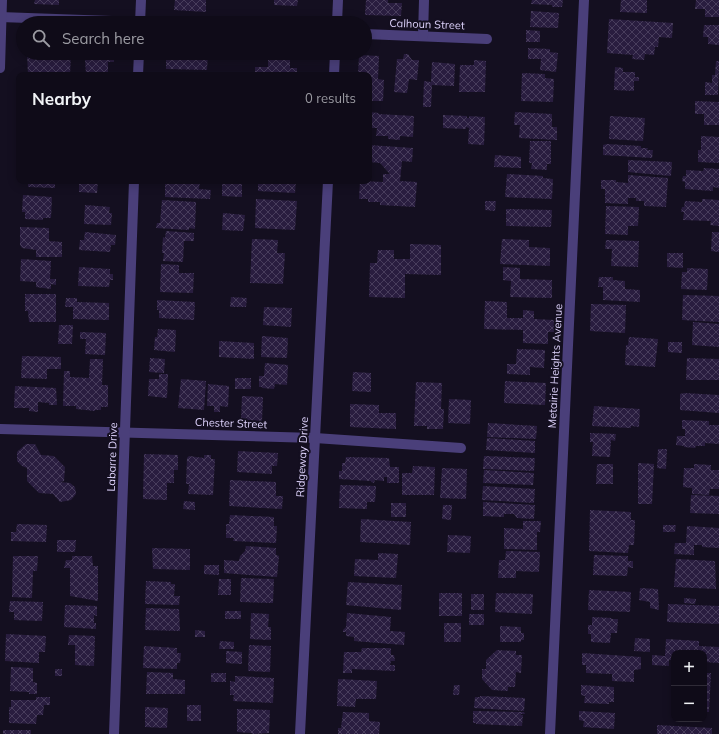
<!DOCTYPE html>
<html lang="en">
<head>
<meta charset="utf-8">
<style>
  body { margin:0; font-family:Mulish,sans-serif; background:#181421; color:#f1f3f6 }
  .controls { position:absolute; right:12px; bottom:12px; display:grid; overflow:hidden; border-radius:8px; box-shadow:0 2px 10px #0003 }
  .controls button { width:36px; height:36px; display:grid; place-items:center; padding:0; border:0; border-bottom:1px solid #2f2b37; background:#0f0b18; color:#f1f3f6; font:20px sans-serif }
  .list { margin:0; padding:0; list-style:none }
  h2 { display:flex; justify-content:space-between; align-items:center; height:52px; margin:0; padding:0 16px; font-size:17px }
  h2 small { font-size:13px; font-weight:400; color:#9b9ba2 }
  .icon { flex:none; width:22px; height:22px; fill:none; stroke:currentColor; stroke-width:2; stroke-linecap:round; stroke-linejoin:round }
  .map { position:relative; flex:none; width:719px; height:734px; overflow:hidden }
  .search { position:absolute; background:#0f0b18; box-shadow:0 2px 10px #0003; left:16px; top:16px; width:356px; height:44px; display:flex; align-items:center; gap:10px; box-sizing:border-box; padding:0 14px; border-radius:22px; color:#9b9ba2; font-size:15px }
  .panel { position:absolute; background:#0f0b18; box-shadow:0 2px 10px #0003; left:16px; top:72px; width:356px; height:112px; border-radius:8px }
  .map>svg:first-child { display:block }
</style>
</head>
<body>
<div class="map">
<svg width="719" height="734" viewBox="0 0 719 734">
  <defs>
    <pattern id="building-cross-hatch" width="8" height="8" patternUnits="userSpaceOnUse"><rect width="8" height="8" fill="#291d3f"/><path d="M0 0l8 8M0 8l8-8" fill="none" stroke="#483d5c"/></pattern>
  </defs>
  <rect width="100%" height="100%" fill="#140f20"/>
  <g fill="url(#building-cross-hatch)">
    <polygon points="35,0 59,0 59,5 34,4"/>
    <polygon points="175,0 206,0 206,12 174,10"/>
    <polygon points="274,0 298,0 297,6 274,5"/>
    <polygon points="366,0 388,0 388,3 402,3 401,16 365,15"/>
    <polygon points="532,0 563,0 562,7 552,7 552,5 531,4"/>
    <polygon points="621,0 647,0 647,13 620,12"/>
    <polygon points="696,0 719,0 719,17 705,17 705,9 695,9"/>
    <polygon points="531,11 559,13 558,28 530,27"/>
    <polygon points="609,19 673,23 672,38 659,37 658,47 655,47 654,55 645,54 644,60 632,59 633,55 607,53"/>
    <polygon points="704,25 719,25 719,45 708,44 708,37 703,37"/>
    <polygon points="526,30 540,31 540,42 526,42"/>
    <polygon points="528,48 550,49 550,52 558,53 556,72 540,70 541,59 528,59"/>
    <polygon points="27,53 50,53 50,60 59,60 59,53 71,53 70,75 28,75"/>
    <polygon points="75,53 114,53 114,62 108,62 108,75 86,74 85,60 75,59"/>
    <polygon points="163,53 208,53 207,70 166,69 166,58 163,58"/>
    <polygon points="268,53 290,53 290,68 297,68 297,75 255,75 255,67 268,67"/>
    <polygon points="404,54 408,54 412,60 419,60 417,80 409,79 407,93 394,92 397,59 403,59"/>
    <polygon points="359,55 379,56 378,79 384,80 383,101 369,101 369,75 358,75"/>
    <polygon points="474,60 486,61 485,92 459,92 460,65 474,65"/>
    <polygon points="716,61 719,61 718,95 705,95 705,82 712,83 712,75 715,75"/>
    <polygon points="432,62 455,64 454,86 432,85 431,107 423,107 424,81 431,82"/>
    <polygon points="615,67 623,68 623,72 635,72 635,77 639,77 639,81 634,81 634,91 614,90"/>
    <polygon points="166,72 193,73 193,75 166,75"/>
    <polygon points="522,73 545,74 545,78 554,79 553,102 521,101"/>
    <polygon points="695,101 719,102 719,125 704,125 704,114 695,114"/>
    <polygon points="369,112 379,113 378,114 414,116 413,137 400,136 400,140 388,139 388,136 376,136 377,128 369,128"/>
    <polygon points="515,112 552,114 552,127 557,127 557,140 519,138 520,125 514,125"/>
    <polygon points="443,115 467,116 467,118 469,118 469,116 485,117 484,145 468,144 469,128 466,127 466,129 443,128"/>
    <polygon points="610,116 645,118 643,141 609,139"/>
    <polygon points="701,136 719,137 719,163 698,162 698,150 701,150"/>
    <polygon points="530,141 551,141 551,164 547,164 547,170 531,169 532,163 529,163"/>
    <polygon points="607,144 641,146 641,148 648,148 647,150 653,150 652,158 603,155 603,145"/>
    <polygon points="369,145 413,148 412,162 402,161 400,181 417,182 415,207 380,205 380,202 368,202 368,199 359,199 360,181 383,182 383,174 390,174 380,163 369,162"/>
    <polygon points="495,155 521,157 521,168 494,167"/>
    <polygon points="628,160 672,162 671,176 628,172"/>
    <polygon points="704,168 719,169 719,188 713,187 713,191 685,189 685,182 682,181 683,176 686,176 686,170 703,171"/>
    <polygon points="507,174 543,176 543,178 553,179 552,199 505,197"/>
    <polygon points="628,175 668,178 666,207 644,206 644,201 636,201 636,198 628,198 628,204 605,203 605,189 601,189 601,180 616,180 616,182 628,183"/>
    <polygon points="28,181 55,181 55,188 28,187"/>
    <polygon points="79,181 98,181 97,193 79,192"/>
    <polygon points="165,181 200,181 199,189 211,190 210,199 165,197"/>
    <polygon points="258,181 296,181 295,193 258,191"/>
    <polygon points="222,182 242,183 242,197 222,196"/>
    <polygon points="23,195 52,197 51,218 43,218 43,220 25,219 25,212 22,212"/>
    <polygon points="256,199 297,201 295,230 255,228"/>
    <polygon points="702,199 719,200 719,226 710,225 711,221 683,220 684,212 681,212 682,207 684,207 685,201 702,202"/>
    <polygon points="162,200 196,202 195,229 189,228 189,230 156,228 157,223 160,223"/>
    <polygon points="485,201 496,201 495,211 485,210"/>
    <polygon points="85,205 110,207 109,213 112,213 111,225 84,224"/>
    <polygon points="606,206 639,207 638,226 628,226 628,235 605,234"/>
    <polygon points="506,209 552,210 551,227 506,226"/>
    <polygon points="223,213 245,215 243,231 222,230"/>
    <polygon points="20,227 49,228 49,241 62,242 62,257 36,257 36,250 22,248 20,245"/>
    <polygon points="166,231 194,233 194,241 184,241 183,262 163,261 164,253 162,253 163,237 165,238"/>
    <polygon points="85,232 116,235 115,245 111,245 110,252 79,250 80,240 84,240"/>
    <polygon points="712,232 719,232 719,252 711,251"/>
    <polygon points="252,239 278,240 277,253 285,253 283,284 250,283"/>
    <polygon points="502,239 529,240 529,247 550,248 550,266 500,264"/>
    <polygon points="606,240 639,241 638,267 611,266 612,249 605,249"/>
    <polygon points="410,244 441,245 441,275 405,274 405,298 369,297 370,263 377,263 378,250 394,250 394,259 410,259"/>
    <polygon points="667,253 683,253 683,268 667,267"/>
    <polygon points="21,259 51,261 50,279 56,279 56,285 51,284 51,289 36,287 36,282 20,281"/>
    <polygon points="161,264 179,265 179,273 194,273 193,293 160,292"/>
    <polygon points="79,267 110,269 110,274 113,274 113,280 110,280 109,287 78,286"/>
    <polygon points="503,267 520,268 520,279 552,280 552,298 510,297 511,281 503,280"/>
    <polygon points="687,268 708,269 707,290 681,289 682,272 687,272"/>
    <polygon points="599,277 613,277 613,280 625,281 625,289 640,290 640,302 603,300 603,287 598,287"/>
    <polygon points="25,294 56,294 56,322 29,322 28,311 25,311"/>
    <polygon points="683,295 719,296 719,322 682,320"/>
    <polygon points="231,297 247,298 246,307 230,307"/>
    <polygon points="66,298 77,298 77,302 109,303 109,320 73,319 73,307 65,307"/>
    <polygon points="157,300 195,302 194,320 159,318 159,310 157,310"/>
    <polygon points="485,301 507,302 507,318 523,318 523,310 534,311 534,319 554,320 554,332 548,332 548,344 523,343 523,330 484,329"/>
    <polygon points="591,304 626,305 625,333 590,331"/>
    <polygon points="264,307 292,308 291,327 263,325"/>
    <polygon points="693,322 719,324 719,347 692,345"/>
    <polygon points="59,325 73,325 72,344 58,344"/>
    <polygon points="158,329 176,330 175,352 154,350 155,337 157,337"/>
    <polygon points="80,332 106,333 105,355 85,354 86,339 80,339"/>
    <polygon points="262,336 288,338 287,358 261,357"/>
    <polygon points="629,337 658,339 655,367 625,365 626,345 628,345"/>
    <polygon points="219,341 254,343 254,359 219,357"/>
    <polygon points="668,342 682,342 682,353 668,352"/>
    <polygon points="517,349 545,350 544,368 530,367 530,375 507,374 507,364 516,364"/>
    <polygon points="22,356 61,357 61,369 47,369 47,379 21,378"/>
    <polygon points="150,358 165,359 164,373 149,372"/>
    <polygon points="687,358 719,359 719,380 686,380"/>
    <polygon points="90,359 103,359 102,385 108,385 108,407 101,407 101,410 95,410 95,411 76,409 76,406 63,406 64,371 70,371 70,377 89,378"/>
    <polygon points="265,363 288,365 287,385 275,384 274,389 262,388 262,387 259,387 259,376 264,376"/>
    <polygon points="353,372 371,373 371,392 352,391"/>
    <polygon points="159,374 168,374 167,398 148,396 149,379 159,379"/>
    <rect x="235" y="378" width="16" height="11"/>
    <polygon points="181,379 206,381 204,410 178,408"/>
    <polygon points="505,381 546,383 545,405 504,403"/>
    <polygon points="416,382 442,383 441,409 444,409 443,429 427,429 427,426 414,426"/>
    <polygon points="208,384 229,386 228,407 220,406 220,412 214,412 214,406 207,406"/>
    <polygon points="15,386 56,388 57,405 49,405 49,403 38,402 38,412 29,411 29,408 14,408"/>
    <polygon points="684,393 719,395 719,413 680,410 680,394"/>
    <polygon points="242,396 263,397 262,421 241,420"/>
    <polygon points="449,399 471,400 470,424 448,423"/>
    <polygon points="350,404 379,405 379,413 396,413 396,429 350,427"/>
    <polygon points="594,406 640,409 639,427 631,426 631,428 592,426"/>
    <polygon points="682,420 709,421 709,425 719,425 719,444 705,443 705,446 696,446 695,448 684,447 684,446 676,445 677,436 685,436 685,429 682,429"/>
    <polygon points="488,423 537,426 536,439 487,437"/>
    <polygon points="590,433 616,434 615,441 611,440 610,457 592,456 593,442 590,442"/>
    <polygon points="487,438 535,441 535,453 486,450"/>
    <polygon points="26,444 35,444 41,455 54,456 65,467 64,481 60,482 70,483 75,487 76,494 71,500 60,502 53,494 39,493 27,481 27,468 22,466 17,461 17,452"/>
    <polygon points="658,449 667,449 666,469 657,468"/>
    <polygon points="238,451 278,453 277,466 272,466 272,474 237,472"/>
    <polygon points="144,454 178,455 178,470 174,470 174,483 167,483 167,500 143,499"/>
    <polygon points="204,455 211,455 211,459 215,459 213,495 188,494 189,484 186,484 187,458 189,456 204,458"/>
    <polygon points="484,456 535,458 534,471 483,469"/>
    <polygon points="346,457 389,458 390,467 399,467 399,483 387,483 387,477 384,477 384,481 375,480 374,483 371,482 371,481 339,479 339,471 342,471 342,463 345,463"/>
    <polygon points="638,463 654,464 652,504 638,504"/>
    <polygon points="597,464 613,464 613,484 596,484"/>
    <polygon points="694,464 711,465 711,470 719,470 719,489 710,489 709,495 692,494 692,488 683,487 684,468 694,468"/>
    <polygon points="413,466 435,467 434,495 402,495 402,473 412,473"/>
    <polygon points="442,468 467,469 466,499 440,498"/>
    <polygon points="484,470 534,473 533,485 483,483"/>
    <polygon points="230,480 276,482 276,496 283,496 282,509 229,506"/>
    <polygon points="340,485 376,486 375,502 367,502 367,509 339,508"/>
    <polygon points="483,486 535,489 534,503 482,500"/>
    <polygon points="691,495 719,496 719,514 690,513"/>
    <polygon points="184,501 195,502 195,510 183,509"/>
    <polygon points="483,502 535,505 534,519 517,518 514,514 504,514 504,517 483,516"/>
    <rect x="391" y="503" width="15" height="14"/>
    <polygon points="443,505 452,505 451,520 442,519"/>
    <polygon points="590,510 631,512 631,520 635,520 634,545 629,545 628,553 589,551"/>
    <polygon points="230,515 274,517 274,526 277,526 276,543 233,541 234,538 226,538 226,524 229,524"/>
    <polygon points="361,519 411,522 410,545 360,542"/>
    <polygon points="523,521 541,521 540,532 537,532 537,550 504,549 504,528 523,529"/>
    <polygon points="17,524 47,525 46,542 11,541 11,532 16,532"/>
    <polygon points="663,525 676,525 675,532 663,532"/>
    <polygon points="687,526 719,528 719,548 702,547 702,545 694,545 694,555 674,554 675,543 686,543"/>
    <polygon points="448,535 471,536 470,553 447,552"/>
    <polygon points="57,540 76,540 75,552 57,552"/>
    <polygon points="246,546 276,548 276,555 279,556 277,577 224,573 224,560 239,561 240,556 245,551"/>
    <polygon points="152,548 190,549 190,570 153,569"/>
    <polygon points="506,551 540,552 539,572 516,571 516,578 498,578 499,560 505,560"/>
    <polygon points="378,553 398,554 396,578 354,576 355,559 378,560"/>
    <polygon points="594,555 628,556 628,561 633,561 633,568 628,567 627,576 593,575"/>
    <polygon points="13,556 38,556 37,571 33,571 32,598 12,597"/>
    <polygon points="72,556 92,556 93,566 98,566 98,601 70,596 70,568 64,568 66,560 72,560"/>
    <polygon points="676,559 715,561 716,589 674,587"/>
    <polygon points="204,565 219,565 219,575 204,574"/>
    <polygon points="241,578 274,579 273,603 240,602"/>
    <polygon points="219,579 231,579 231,595 218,595"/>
    <polygon points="146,581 171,582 171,584 175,584 174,596 180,596 179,605 145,604"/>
    <polygon points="348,582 402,585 401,610 346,605"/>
    <polygon points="640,588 658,589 659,610 650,608 650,602 639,600"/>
    <polygon points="589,590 631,592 630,612 588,610"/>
    <rect x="439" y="593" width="23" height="23"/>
    <polygon points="496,593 533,594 532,614 495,612"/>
    <rect x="471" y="594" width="13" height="16"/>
    <polygon points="684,598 696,599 695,604 684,603"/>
    <polygon points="10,601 43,602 42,621 14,620 14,612 9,612"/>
    <polygon points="668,604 719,606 719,624 667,622"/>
    <polygon points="65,605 97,606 97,616 94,615 94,623 96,623 96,629 64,627"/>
    <polygon points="146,608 179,609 180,631 145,630"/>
    <rect x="225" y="611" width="16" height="8"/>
    <polygon points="251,613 269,614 268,627 271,627 271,640 250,639"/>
    <polygon points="347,613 391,617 390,631 405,632 404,645 354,641 354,637 346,636 346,632 343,632 343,630 346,627"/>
    <rect x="469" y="614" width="15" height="11"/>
    <polygon points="592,617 612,618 611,619 618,619 617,633 611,633 610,643 591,642 591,634 588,634 588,625 592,625"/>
    <rect x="444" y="623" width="17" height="19"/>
    <polygon points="500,626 521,627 521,633 524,633 524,640 521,640 521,642 500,642"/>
    <polygon points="195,630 205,631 205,637 195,637"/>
    <polygon points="6,634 46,636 45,652 39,652 39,663 5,661"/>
    <polygon points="69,635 95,636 94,666 75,665 75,645 68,645"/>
    <polygon points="635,638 650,639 650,652 634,651"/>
    <polygon points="666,639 699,641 699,646 719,647 719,663 704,662 704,653 674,653 674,660 669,660 669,666 652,665 652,655 665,656"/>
    <polygon points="220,641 234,642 234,649 219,649"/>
    <polygon points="249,645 271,646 270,672 248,671"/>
    <polygon points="144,646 177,648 177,653 181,653 180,663 177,663 177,669 143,668"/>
    <polygon points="362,648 391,648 391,655 394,655 395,661 391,661 390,665 395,665 395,671 352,669 352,673 343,673 344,652 361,652"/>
    <polygon points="497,650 516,651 516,655 522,655 521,673 516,672 515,687 508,687 508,691 492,690 482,679 482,669 486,669 486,660"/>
    <polygon points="226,651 242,652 242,664 226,663"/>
    <polygon points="582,653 641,657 641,669 634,670 634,682 612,681 612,674 586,673 586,665 582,665"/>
    <polygon points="11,667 33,668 33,682 37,683 37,694 29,694 29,692 10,691"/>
    <rect x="55" y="669" width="7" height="7"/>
    <polygon points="147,672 173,673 173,679 185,680 185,694 146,694"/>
    <rect x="211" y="673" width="15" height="9"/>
    <polygon points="704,673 711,673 709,712 704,712"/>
    <polygon points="235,676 274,678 273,703 233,701 234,695 230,695 230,681 235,682"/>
    <polygon points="338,679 377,681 376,699 356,699 355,707 337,706"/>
    <polygon points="454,685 460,685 459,695 453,695"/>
    <polygon points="581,685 614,687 614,702 609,702 609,704 584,703 585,696 581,695"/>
    <polygon points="480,696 525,698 524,711 474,708 475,697 480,697"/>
    <polygon points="36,697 50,697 50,705 44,705 43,715 37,715 36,724 9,723 9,707 11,707 11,700 36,700"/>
    <rect x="187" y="705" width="14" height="16"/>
    <polygon points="145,707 168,708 167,728 145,727"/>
    <polygon points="237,709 270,710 269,733 252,734 252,733 237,732"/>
    <polygon points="473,711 524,712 525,714 521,714 521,715 523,715 522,726 476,724 476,723 473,723"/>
    <polygon points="579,711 615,713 614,729 583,727 584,721 579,720"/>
    <polygon points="343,712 369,713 369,721 380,722 379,734 338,734 338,728 341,728"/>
    <polygon points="657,725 712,728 712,734 657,734"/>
    <rect x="3" y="730" width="28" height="4"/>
  </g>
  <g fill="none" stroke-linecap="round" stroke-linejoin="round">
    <g stroke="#4a3f7a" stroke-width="10">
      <polyline points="0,17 168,23"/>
      <polyline points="140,23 141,0"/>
      <polyline points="337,23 338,0"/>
      <polyline points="365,34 487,39"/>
      <polyline points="423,36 424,0"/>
      <polyline points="0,68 2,0"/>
      <polyline points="138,75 139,53"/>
      <polyline points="334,75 335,53"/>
      <polyline points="0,429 315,438 461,448"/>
      <polyline points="114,734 134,181"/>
      <polyline points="300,734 328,181"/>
      <polyline points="550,734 584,0"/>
    </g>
  </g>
  <g text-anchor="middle" stroke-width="4" stroke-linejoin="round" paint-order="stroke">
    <g font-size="11" fill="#ddd2fb" stroke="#140f20">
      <text transform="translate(427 24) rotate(2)" y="4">Calhoun Street</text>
      <text transform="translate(555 366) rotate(-87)" y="4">Metairie Heights Avenue</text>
      <text transform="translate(231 423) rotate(2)" y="4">Chester Street</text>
      <text transform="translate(112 457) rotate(-88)" y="4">Labarre Drive</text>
      <text transform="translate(302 457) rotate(-87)" y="4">Ridgeway Drive</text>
    </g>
  </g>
</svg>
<div class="controls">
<button>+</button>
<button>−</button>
</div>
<div class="search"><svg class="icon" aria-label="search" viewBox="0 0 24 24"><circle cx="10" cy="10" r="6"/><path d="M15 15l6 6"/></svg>Search here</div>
<section class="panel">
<h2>Nearby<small>0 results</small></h2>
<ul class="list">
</ul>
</section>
</div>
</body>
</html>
